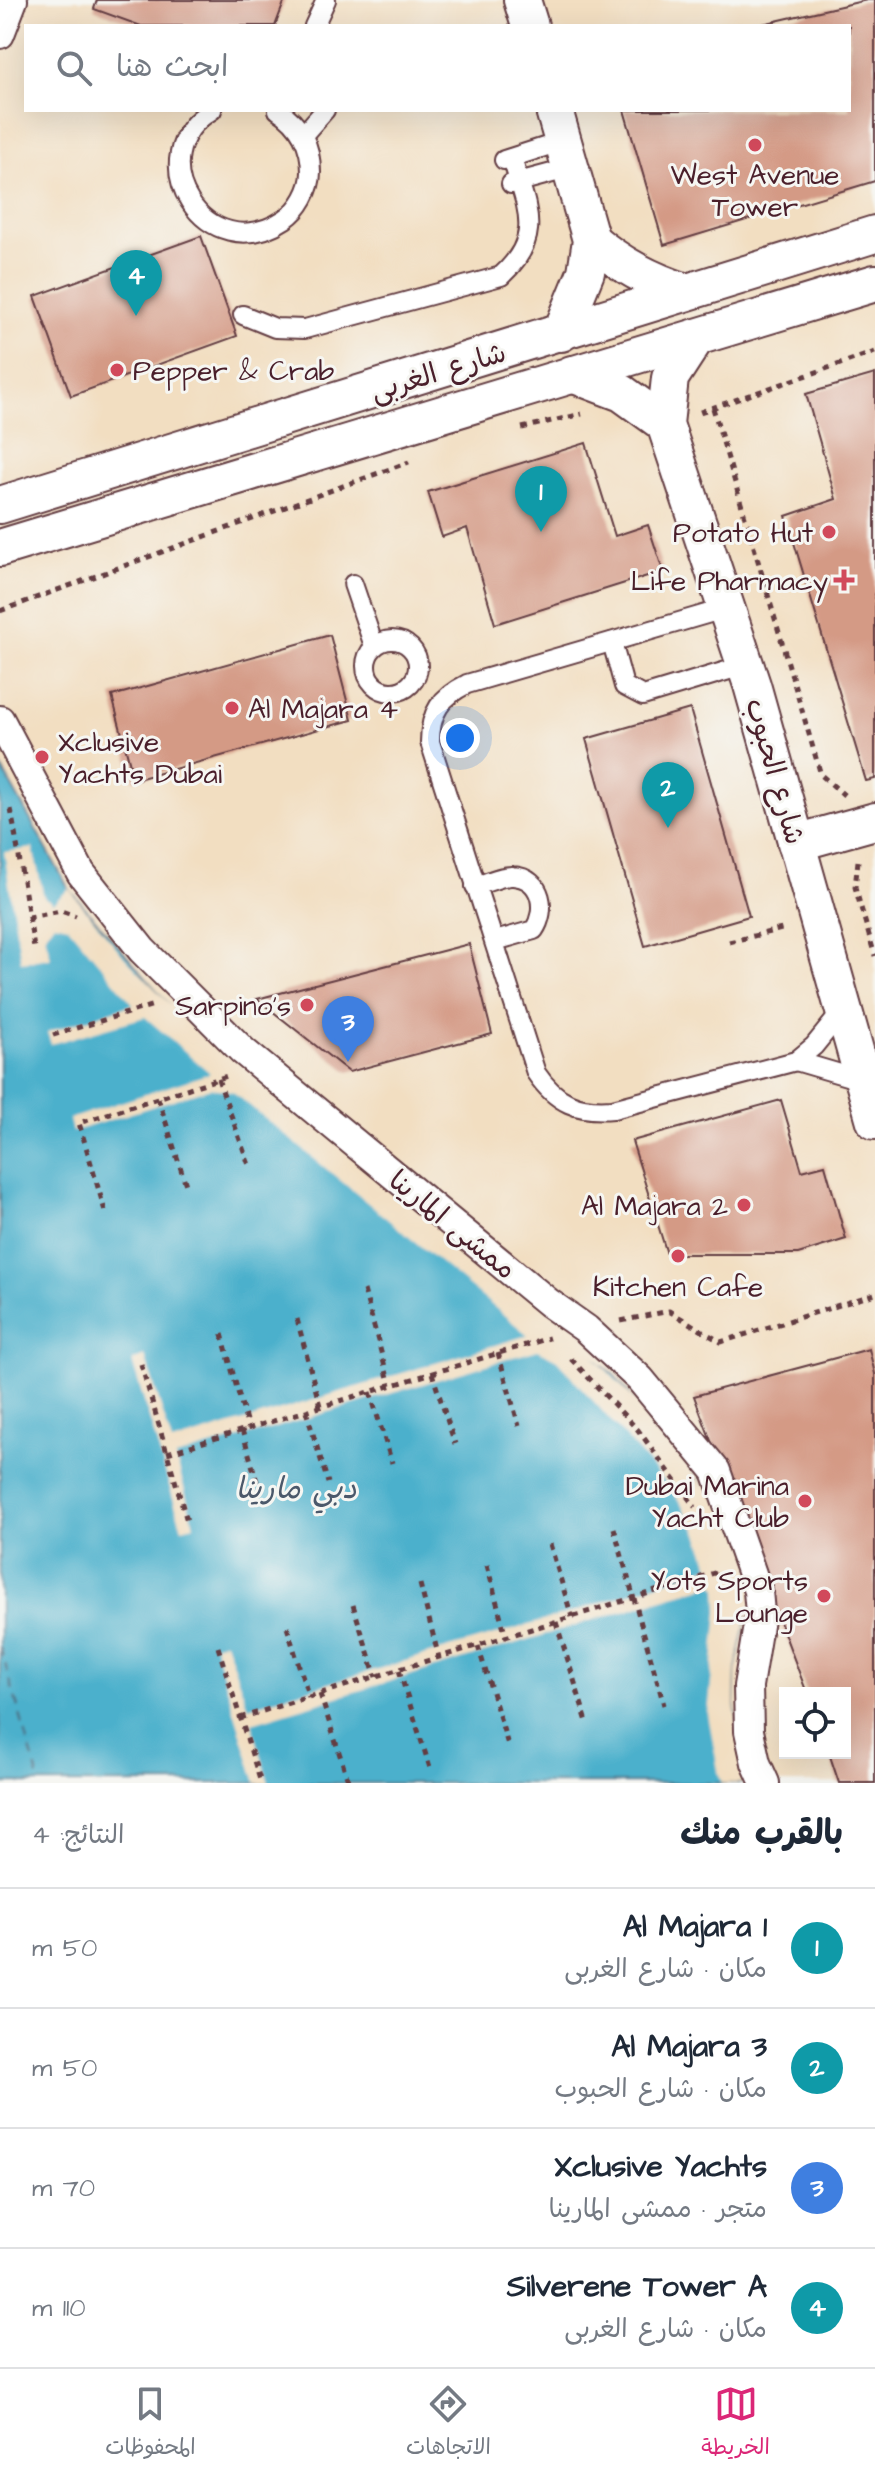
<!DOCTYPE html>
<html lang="ar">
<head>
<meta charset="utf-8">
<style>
  body { margin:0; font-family:"Architects Daughter","Playpen Sans Arabic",sans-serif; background:#f2f2f3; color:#1f2937; direction:rtl }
  .controls { position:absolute; right:24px; bottom:24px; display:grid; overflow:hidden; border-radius:0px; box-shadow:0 8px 32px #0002 }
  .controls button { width:72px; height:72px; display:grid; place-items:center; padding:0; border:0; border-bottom:2px solid #e0e1e3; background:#fff; color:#1f2937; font:40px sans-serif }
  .you { position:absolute; left:460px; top:738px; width:28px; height:28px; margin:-20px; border:6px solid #fff; border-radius:50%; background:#1a73e8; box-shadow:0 0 0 12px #1a73e833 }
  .badge { display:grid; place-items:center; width:52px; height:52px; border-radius:50%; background:#db2777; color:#fff; font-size:26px; font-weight:700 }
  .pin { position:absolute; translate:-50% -66px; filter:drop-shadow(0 2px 4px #0008) }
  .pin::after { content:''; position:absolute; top:42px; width:28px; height:24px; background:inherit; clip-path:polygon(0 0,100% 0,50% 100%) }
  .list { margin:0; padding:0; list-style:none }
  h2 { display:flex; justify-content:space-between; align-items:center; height:104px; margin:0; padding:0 32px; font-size:34px }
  h2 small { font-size:26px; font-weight:400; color:#747a83 }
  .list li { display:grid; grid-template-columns:52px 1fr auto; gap:24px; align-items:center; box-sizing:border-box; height:120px; padding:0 32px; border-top:2px solid #e0e1e3 }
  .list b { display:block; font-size:30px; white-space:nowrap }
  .list p { margin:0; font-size:26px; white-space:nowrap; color:#747a83 }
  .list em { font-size:26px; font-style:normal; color:#747a83 }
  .icon { flex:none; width:44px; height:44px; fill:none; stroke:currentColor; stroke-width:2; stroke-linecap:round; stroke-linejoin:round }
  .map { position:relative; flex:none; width:875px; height:1783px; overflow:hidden; direction:ltr }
  .search { position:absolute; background:#fff; box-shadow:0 8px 32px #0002; left:24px; right:24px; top:24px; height:88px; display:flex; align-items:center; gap:20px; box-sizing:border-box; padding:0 28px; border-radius:0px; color:#747a83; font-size:30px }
  .sheet { height:584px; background:#fff }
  nav { display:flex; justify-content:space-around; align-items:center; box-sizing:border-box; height:112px; border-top:2px solid #e0e1e3; background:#fff; font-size:22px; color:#747a83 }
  nav a { display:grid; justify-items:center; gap:4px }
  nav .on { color:#db2777 }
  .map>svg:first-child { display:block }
</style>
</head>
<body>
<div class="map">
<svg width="875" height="1783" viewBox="0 0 875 1783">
  <rect width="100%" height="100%" fill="#f6f6f2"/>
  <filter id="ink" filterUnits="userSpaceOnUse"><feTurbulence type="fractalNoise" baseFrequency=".0125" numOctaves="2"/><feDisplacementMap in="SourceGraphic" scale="16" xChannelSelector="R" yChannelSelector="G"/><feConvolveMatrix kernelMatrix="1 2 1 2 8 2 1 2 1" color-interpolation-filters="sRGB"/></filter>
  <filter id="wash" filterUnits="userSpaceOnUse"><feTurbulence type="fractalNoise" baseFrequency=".006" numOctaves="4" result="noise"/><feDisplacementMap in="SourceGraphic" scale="32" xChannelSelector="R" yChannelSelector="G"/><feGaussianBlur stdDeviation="1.8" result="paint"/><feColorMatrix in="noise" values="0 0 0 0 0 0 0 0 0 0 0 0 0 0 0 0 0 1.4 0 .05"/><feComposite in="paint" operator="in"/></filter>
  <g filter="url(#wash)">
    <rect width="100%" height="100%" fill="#f2dec1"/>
    <polygon fill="#4cb0cc" stroke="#4b687c" stroke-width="2" points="0,765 69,889 170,1006 233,1063 614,1375 699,1481 747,1614 735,1670 734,1705 745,1767 754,1783 0,1783"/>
    <polygon fill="#f2dec1" points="33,848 44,897 53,903 69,889 125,958 197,1032 553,1314 649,1415 699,1481 718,1515 745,1591 747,1614 735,1670 734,1705 745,1767 754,1783 722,1783 719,1776 708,1714 718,1611 717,1589 713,1584 252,1723 269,1783 256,1783 214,1645 225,1641 248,1707 570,1613 710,1566 697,1531 673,1491 557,1360 538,1350 176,1457 194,1525 182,1528 132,1361 145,1356 172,1443 528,1335 233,1092 211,1088 72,1132 69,1119 210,1073 145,1017 51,1044 47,1032 133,1004 68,926 54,923 45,935 51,958 21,962 4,852"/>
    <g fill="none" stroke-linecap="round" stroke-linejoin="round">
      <polyline stroke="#4b596b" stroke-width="2" stroke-dasharray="10 8" stroke-linecap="butt" points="0,1646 40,1783"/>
    </g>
    <g id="blocks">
      <g fill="#d49a85">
        <polygon points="97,0 285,0 275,26 141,26 94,9"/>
        <polygon points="867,0 875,0 875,181 664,245 624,110 849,110 849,26 758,25"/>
        <polygon points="201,236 237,336 71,396 35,296"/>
        <polygon points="875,374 875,779 866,781 786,516 836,499 806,394"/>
        <polygon points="586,443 615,536 648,525 663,571 495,624 467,528 442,537 428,492"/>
        <polygon points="330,635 352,720 134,780 112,696"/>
        <polygon points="690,709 749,916 645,946 586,739"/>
        <polygon points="469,944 492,1034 349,1072 257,999"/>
        <polygon points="781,1100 802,1171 825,1165 846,1239 798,1254 667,1254 632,1141"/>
        <polygon points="869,1349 875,1374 875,1783 839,1783 829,1753 845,1753 845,1693 807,1693 694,1396"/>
      </g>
    </g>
  </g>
  <g filter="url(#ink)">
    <use href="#blocks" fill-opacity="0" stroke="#633c42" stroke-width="2"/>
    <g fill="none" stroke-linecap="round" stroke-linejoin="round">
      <defs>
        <g id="service">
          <polyline points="314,26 326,0"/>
          <path d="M212,110C135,156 206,272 285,219C300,209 311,189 311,172C311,145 300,124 278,110"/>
          <polyline points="303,135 325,110"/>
          <polyline points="504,160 563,141"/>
          <polyline points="511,184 571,168"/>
          <path d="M243,315L275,328L305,329L501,276C545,236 526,207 512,158"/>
          <polyline points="353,584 374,646"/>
          <path d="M727,608L467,684C441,697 430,712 430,742L536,1073C556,1103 578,1112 613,1109L796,1061L814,1046L844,1009"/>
          <circle cx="392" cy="666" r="26"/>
          <polyline points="612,642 624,686 643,696 746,665"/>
          <path d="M475,886C487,883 502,875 513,876C543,878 547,911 534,930L495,941"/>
          <polyline points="796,1061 864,1081"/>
        </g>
        <g id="pedestrian">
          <polyline points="0,34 13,0"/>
          <polyline points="0,720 81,873 142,950 243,1051 549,1303 586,1329 640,1379 716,1471 758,1591 760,1613 748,1686 749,1731 756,1763 765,1783"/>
        </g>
        <g id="minor">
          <polyline points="522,0 530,26"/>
          <polyline points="554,110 591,240 586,272 561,333"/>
          <path d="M591,240C621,265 649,280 686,292"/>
          <polyline points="696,338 670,378 665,424 752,685 875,1121"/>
          <polyline points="572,374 622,393 665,424"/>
          <polyline points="0,505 875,234"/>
          <polyline points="0,548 875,283"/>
          <polyline points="796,843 875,821"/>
        </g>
      </defs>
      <use href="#service" stroke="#633c42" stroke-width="22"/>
      <use href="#pedestrian" stroke="#633c42" stroke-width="32"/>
      <use href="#minor" stroke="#633c42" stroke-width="40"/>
      <g stroke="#633c42" stroke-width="5" stroke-dasharray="6 6" stroke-linecap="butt">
        <polyline points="713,408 821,775 844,795"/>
        <polyline points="700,412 875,352"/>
        <polyline points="522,428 582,414"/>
        <polyline points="0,611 409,462"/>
        <polyline points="11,809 29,917 61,911 76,916"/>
        <polyline points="858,861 855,887 875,956"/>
        <polyline points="29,917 34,948"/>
        <polyline points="729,942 786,928"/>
        <polyline points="53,1035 154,1005"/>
        <polyline points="218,1079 249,1165"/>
        <polyline points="158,1098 187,1188"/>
        <polyline points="105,1211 79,1123 227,1076"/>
        <polyline points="364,1290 390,1385"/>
        <polyline points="297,1319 320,1406"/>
        <polyline points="621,1321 669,1311 721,1342 875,1294"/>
        <polyline points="222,1334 248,1428"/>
        <polyline points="498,1353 519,1426"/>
        <polyline points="571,1359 638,1430 695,1507"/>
        <polyline points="141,1364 187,1521"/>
        <polyline points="432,1373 455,1444"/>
        <polyline points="370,1392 392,1463"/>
        <polyline points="306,1411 328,1483"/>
        <polyline points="242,1430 262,1499"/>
        <polyline points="167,1453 549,1338"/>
        <polyline points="614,1528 664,1705"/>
        <polyline points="550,1544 572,1617"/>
        <polyline points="487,1565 506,1637"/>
        <polyline points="420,1584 439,1658"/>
        <polyline points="353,1605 376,1677"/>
        <polyline points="556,1622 588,1725"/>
        <polyline points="287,1627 309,1698"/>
        <polyline points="478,1646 508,1745"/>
        <polyline points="218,1647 261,1783"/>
        <polyline points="399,1670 430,1768"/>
        <polyline points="320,1694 349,1783"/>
        <polyline points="240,1718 721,1571"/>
      </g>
      <use href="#service" stroke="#fff" stroke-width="18"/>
      <use href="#pedestrian" stroke="#fff" stroke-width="28"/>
      <use href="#minor" stroke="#fff" stroke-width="36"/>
    </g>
  </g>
  <g fill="#d1495b" stroke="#f6f6f2" stroke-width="3">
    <circle cx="755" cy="145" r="8"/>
    <circle cx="117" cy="370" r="8"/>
    <circle cx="829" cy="532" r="8"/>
    <path d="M840 568h8v8h8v8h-8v8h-8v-8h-8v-8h8z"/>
    <circle cx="232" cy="708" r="8"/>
    <circle cx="42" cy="757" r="8"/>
    <circle cx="307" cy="1005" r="8"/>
    <circle cx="744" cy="1205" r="8"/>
    <circle cx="678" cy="1256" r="8"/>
    <circle cx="805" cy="1501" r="8"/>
    <circle cx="824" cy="1596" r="8"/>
  </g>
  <g text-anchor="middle" stroke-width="6" stroke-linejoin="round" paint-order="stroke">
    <g font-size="28" fill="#4a1f2b" stroke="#f6f6f2" text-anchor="end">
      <text x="755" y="184" text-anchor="middle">West Avenue<tspan x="755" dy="32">Tower</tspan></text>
      <text x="133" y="380" text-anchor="start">Pepper &amp; Crab</text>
      <text x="813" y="542">Potato Hut</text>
      <text x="828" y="590">Life Pharmacy</text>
      <text x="248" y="718" text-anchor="start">Al Majara 4</text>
      <text x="58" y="751" text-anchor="start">Xclusive<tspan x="58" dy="32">Yachts Dubai</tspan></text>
      <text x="291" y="1015">Sarpino's</text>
      <text x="728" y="1215">Al Majara 2</text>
      <text x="678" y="1296" text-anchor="middle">Kitchen Cafe</text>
      <text x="789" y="1495">Dubai Marina<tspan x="789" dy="32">Yacht Club</tspan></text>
      <text x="808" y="1590">Yots Sports<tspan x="808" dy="32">Lounge</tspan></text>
    </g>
    <g font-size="28" fill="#4a1f2b" stroke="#f6f6f2">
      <text transform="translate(438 371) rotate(-17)" y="10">شارع الغربى</text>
      <text transform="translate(776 771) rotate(74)" y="10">شارع الحبوب</text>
      <text transform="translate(453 1224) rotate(39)" y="10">ممشى المارينا</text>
    </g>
    <g font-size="30" font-style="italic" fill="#4b596b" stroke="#f6f6f2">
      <text x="296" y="1498">دبي مارينا</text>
    </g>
  </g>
</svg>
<div class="controls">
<button><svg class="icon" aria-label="locate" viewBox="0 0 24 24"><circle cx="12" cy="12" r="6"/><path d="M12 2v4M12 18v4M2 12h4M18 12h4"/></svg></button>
</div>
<div class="you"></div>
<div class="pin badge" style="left:541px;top:532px;background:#0f9aa8">1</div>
<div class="pin badge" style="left:668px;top:828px;background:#0f9aa8">2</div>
<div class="pin badge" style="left:348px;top:1062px;background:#3f7fe0">3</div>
<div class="pin badge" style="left:136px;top:316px;background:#0f9aa8">4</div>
<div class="search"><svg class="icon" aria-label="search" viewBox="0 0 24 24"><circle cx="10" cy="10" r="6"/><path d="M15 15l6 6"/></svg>ابحث هنا</div>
</div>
<section class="sheet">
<h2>بالقرب منك<small>النتائج: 4</small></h2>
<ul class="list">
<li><span class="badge" style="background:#0f9aa8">1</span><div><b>Al Majara 1</b><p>مكان · شارع الغربى</p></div><em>50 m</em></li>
<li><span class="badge" style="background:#0f9aa8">2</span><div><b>Al Majara 3</b><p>مكان · شارع الحبوب</p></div><em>50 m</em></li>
<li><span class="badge" style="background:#3f7fe0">3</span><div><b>Xclusive Yachts</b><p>متجر · ممشى المارينا</p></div><em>70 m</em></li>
<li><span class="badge" style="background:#0f9aa8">4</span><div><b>Silverene Tower A</b><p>مكان · شارع الغربى</p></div><em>110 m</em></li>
</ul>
</section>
<nav>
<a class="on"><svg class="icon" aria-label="map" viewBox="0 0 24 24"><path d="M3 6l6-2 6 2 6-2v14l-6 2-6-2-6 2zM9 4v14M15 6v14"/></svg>الخريطة</a>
<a><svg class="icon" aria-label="directions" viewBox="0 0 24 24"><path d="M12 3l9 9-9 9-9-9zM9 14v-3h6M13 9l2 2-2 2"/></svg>الاتجاهات</a>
<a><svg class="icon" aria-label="saved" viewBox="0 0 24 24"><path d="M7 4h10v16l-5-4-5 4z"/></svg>المحفوظات</a>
</nav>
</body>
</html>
